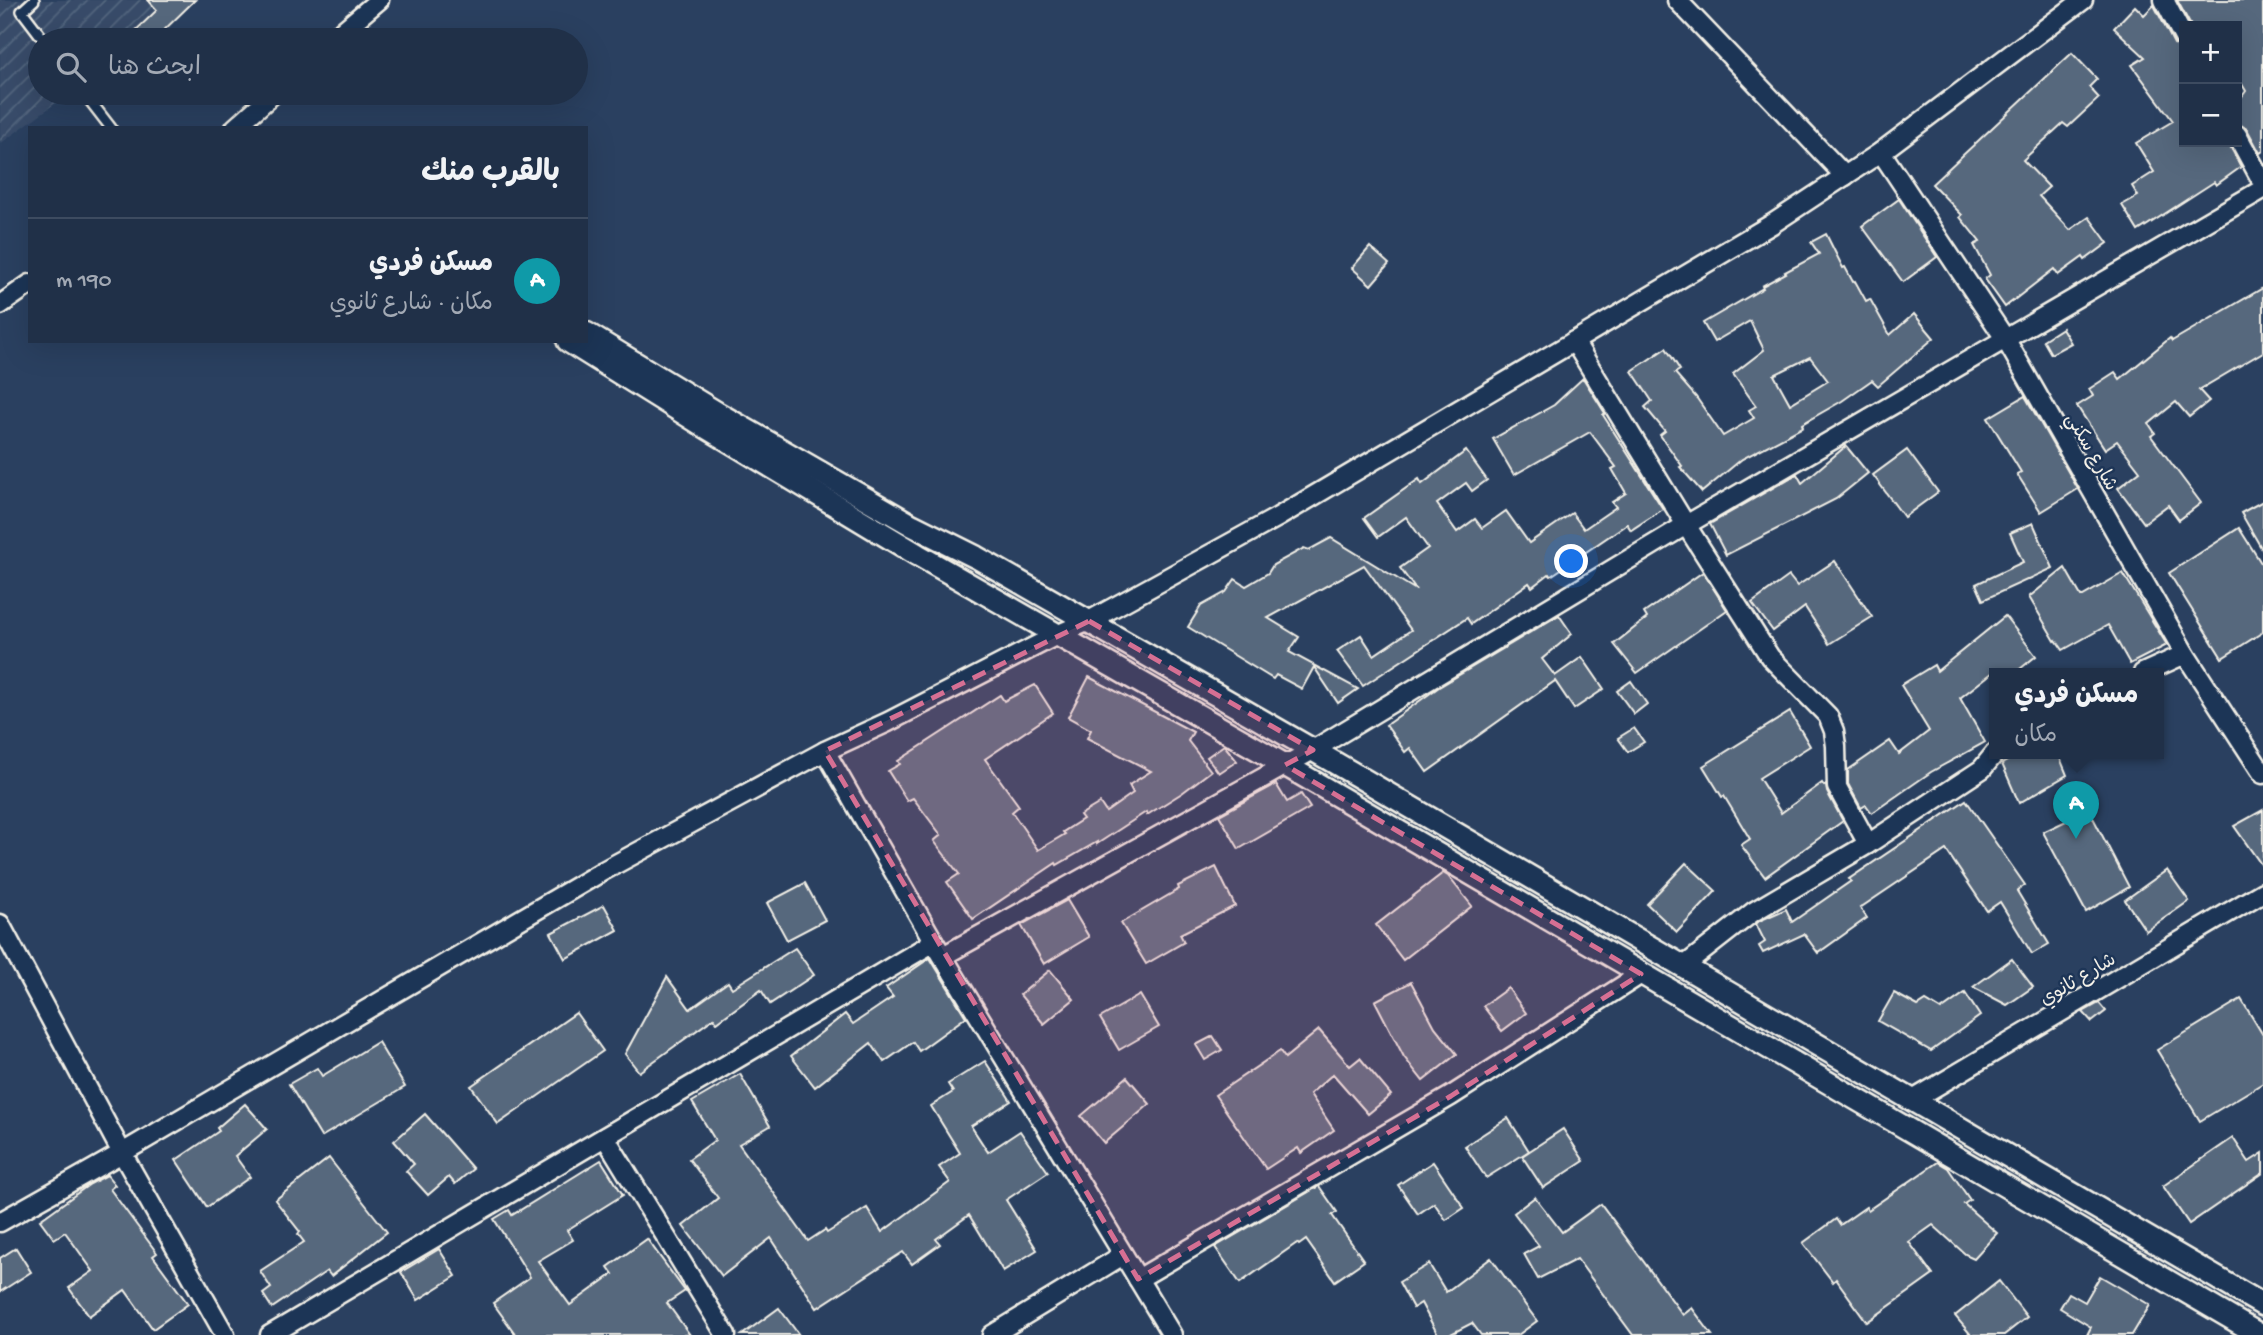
<!DOCTYPE html>
<html lang="ar">
<head>
<meta charset="utf-8">
<style>
  body { margin:0; font-family:"Gochi Hand","Playpen Sans Arabic",sans-serif; background:#28384f; color:#f1f3f6; direction:rtl }
  .controls { position:absolute; right:21px; top:21px; display:grid; overflow:hidden; border-radius:0px; box-shadow:0 7px 28px #0002 }
  .controls button { width:63px; height:63px; display:grid; place-items:center; padding:0; border:0; border-bottom:2px solid #3d4b60; background:#203048; color:#f1f3f6; font:35px sans-serif }
  .you { position:absolute; left:1572px; top:562px; width:24px; height:24px; margin:-18px; border:5px solid #fff; border-radius:50%; background:#1a73e8; box-shadow:0 0 0 10px #1a73e833 }
  .badge { display:grid; place-items:center; width:46px; height:46px; border-radius:50%; background:#ffd166; color:#fff; font-size:23px; font-weight:700 }
  .pin { position:absolute; translate:-50% -58px; filter:drop-shadow(0 2px 4px #0008) }
  .pin::after { content:''; position:absolute; top:37px; width:24px; height:21px; background:inherit; clip-path:polygon(0 0,100% 0,50% 100%) }
  .popup { position:absolute; left:1989px; top:668px; width:175px; height:91px; box-sizing:border-box; display:grid; place-content:center; border-radius:0px; background:#203048; filter:drop-shadow(0 2px 5px #0005); font-size:23px; white-space:nowrap; color:#a2a9b4 }
  .popup b { font-size:26px; color:#f1f3f6 }
  .popup::after { content:''; position:absolute; left:50%; top:100%; margin-left:-14px; border:14px solid transparent; border-top-color:#203048 }
  .list { margin:0; padding:0; list-style:none }
  h2 { display:flex; justify-content:space-between; align-items:center; height:91px; margin:0; padding:0 28px; font-size:30px }
  h2 small { font-size:23px; font-weight:400; color:#a2a9b4 }
  .list li { display:grid; grid-template-columns:46px 1fr auto; gap:21px; align-items:center; box-sizing:border-box; height:126px; padding:0 28px; border-top:2px solid #3d4b60 }
  .list b { display:block; font-size:26px; white-space:nowrap }
  .list p { margin:0; font-size:23px; white-space:nowrap; color:#a2a9b4 }
  .list em { font-size:23px; font-style:normal; color:#a2a9b4 }
  .icon { flex:none; width:38px; height:38px; fill:none; stroke:currentColor; stroke-width:2; stroke-linecap:round; stroke-linejoin:round }
  .map { position:relative; flex:none; width:2263px; height:1335px; overflow:hidden; direction:ltr }
  .search { position:absolute; background:#203048; box-shadow:0 7px 28px #0002; left:28px; top:28px; width:560px; height:77px; display:flex; align-items:center; gap:18px; box-sizing:border-box; padding:0 24px; border-radius:38px; color:#a2a9b4; font-size:26px }
  .panel { position:absolute; background:#203048; box-shadow:0 7px 28px #0002; left:28px; top:126px; width:560px; height:217px; border-radius:0px; direction:rtl }
  .map>svg:first-child { display:block }
</style>
</head>
<body>
<div class="map">
<svg width="2263" height="1335" viewBox="0 0 2263 1335">
  <defs>
    <pattern id="industrial-furrows" width="10" height="10" patternUnits="userSpaceOnUse" patternTransform="scale(1.75)"><rect width="10" height="10" fill="#374c69"/><path d="M-1 1l2-2M0 10L10 0M9 11l2-2" fill="none" stroke="#55667e"/></pattern>
  </defs>
  <rect width="100%" height="100%" fill="#2a4060"/>
  <filter id="ink" filterUnits="userSpaceOnUse"><feTurbulence type="fractalNoise" baseFrequency=".0143" numOctaves="2"/><feDisplacementMap in="SourceGraphic" scale="14" xChannelSelector="R" yChannelSelector="G"/><feConvolveMatrix kernelMatrix="1 2 1 2 8 2 1 2 1" color-interpolation-filters="sRGB"/></filter>
  <g filter="url(#ink)">
    <polygon fill="url(#industrial-furrows)" points="0,0 194,0 140,40 40,40 40,93 69,93 0,144"/>
    <g fill="#56677d" stroke="#f4f1e8" stroke-width="2" fill-rule="evenodd">
      <polygon points="148,0 195,0 154,40 126,40 157,10"/>
      <polygon points="2177,0 2263,0 2263,151 2260,153 2247,129 2237,124 2237,103 2246,91 2237,76 2237,26 2191,26"/>
      <polygon points="2154,5 2174,44 2184,49 2184,142 2228,142 2241,167 2216,185 2214,182 2138,231 2122,205 2138,196 2132,186 2154,172 2136,143 2173,121 2132,65 2145,57 2114,28 2135,6 2144,15"/>
      <polygon points="2072,53 2097,79 2089,87 2099,98 2068,127 2063,123 2023,160 2049,187 2039,196 2070,230 2089,217 2108,243 2085,260 2083,257 2058,275 2054,269 2005,307 1985,279 1990,275 1974,245 1980,242 1960,217 1962,215 1932,184"/>
      <polygon points="1899,199 1937,257 1903,282 1862,226"/>
      <path d="M1826,234L1843,268L1845,267L1853,282L1855,281L1866,301L1870,299L1890,335L1914,314L1934,338L1878,386L1872,380L1842,401L1802,424L1803,427L1742,459L1702,492L1680,467L1682,466L1660,435L1665,431L1645,407L1652,401L1632,371L1666,348L1680,370L1675,373L1696,397L1723,436L1754,418L1749,410L1756,406L1733,374L1764,350L1750,321L1714,342L1703,323L1763,288L1762,286L1786,273L1785,272L1819,254L1811,242ZM1810,357L1828,381L1790,404L1774,375Z"/>
      <polygon points="1370,247 1389,264 1371,285 1352,268"/>
      <polygon points="2263,288 2263,352 2199,390 2209,401 2189,417 2176,402 2149,424 2155,433 2151,436 2201,503 2179,520 2168,505 2144,523 2118,488 2140,471 2117,441 2105,449 2077,406 2093,396 2089,389 2115,372 2120,379 2170,338 2172,341"/>
      <polygon points="2062,328 2071,343 2051,354 2043,340"/>
      <polygon points="1583,378 1605,413 1603,415 1663,509 1631,530 1627,524 1551,576 1549,574 1532,587 1529,583 1471,624 1467,618 1363,686 1337,651 1361,635 1374,655 1411,630 1364,565 1268,618 1299,637 1289,652 1358,689 1338,703 1314,667 1302,689 1276,675 1273,679 1188,627 1201,606 1226,592 1235,579 1246,586 1268,573 1273,565 1304,548 1309,550 1331,538 1416,590 1400,568 1428,548 1406,517 1378,537 1364,518 1419,479 1422,484 1466,451 1487,480 1472,491 1466,483 1437,504 1457,532 1475,519 1482,528 1506,511 1529,543 1572,513 1584,529 1616,507 1612,502 1626,493 1612,469 1616,467 1590,432 1514,475 1493,439 1554,405"/>
      <polygon points="2025,396 2078,489 2041,512 2017,474 2021,472 1988,418"/>
      <polygon points="1846,446 1868,473 1836,499 1726,555 1710,524 1797,474 1802,483"/>
      <polygon points="1907,450 1938,492 1904,517 1873,475"/>
      <polygon points="2263,501 2263,551 2241,513"/>
      <polygon points="2033,523 2053,568 1983,600 1976,584 2023,562 2010,533"/>
      <polygon points="2239,528 2263,566 2263,632 2222,658 2169,573"/>
      <polygon points="1835,561 1872,617 1829,644 1805,607 1773,631 1752,603 1789,576 1797,586"/>
      <polygon points="2065,568 2081,596 2083,596 2123,573 2167,645 2130,664 2108,625 2063,650 2056,640 2055,641 2029,597"/>
      <polygon points="1703,572 1727,610 1637,673 1614,644 1647,618 1644,613"/>
      <polygon points="1559,615 1572,634 1542,659 1555,676 1582,657 1604,689 1574,709 1555,681 1427,772 1410,748 1405,752 1386,725 1439,687"/>
      <polygon points="2005,616 2036,656 2015,673 1992,673 1960,698 1985,742 1931,772 1872,813 1866,805 1861,808 1848,784 1848,770 1890,741 1899,754 1929,731 1901,685 1934,665 1937,671"/>
      <polygon points="1089,677 1193,732 1188,741 1211,771 1182,793 1147,815 1146,812 1097,844 1097,842 1057,865 1056,863 973,919 947,882 959,874 934,841 941,835 913,798 907,801 888,771 900,764 898,761 1000,695 1004,701 1035,685 1053,713 985,759 1019,806 1012,812 1038,850 1065,834 1063,832 1083,819 1080,815 1100,803 1106,812 1133,793 1129,785 1151,771 1087,738 1091,730 1068,717"/>
      <polygon points="1631,681 1647,704 1634,714 1617,691"/>
      <polygon points="1790,712 1810,746 1759,778 1781,813 1822,783 1824,786 1826,785 1827,792 1843,821 1765,877 1741,845 1750,839 1724,796 1722,797 1703,766"/>
      <polygon points="1634,728 1644,742 1628,752 1618,738"/>
      <polygon points="1224,745 1237,761 1219,773 1207,757"/>
      <polygon points="2021,753 2058,753 2067,775 2019,803 2002,764"/>
      <polygon points="1276,784 1287,802 1301,794 1310,808 1239,849 1219,815"/>
      <polygon points="1966,800 2025,885 2017,891 2049,944 2032,954 2000,902 1987,911 1946,850 1860,908 1867,918 1818,953 1804,934 1763,953 1759,946 1765,942 1756,924 1759,921 1786,909 1792,922 1851,881 1849,879"/>
      <polygon points="2089,810 2129,887 2086,912 2043,832"/>
      <polygon points="2263,810 2263,867 2234,826"/>
      <polygon points="1686,863 1716,891 1677,932 1647,904"/>
      <polygon points="1216,867 1235,906 1180,934 1184,942 1146,964 1121,923 1179,889 1178,886"/>
      <polygon points="2167,870 2189,901 2146,931 2125,900"/>
      <polygon points="1443,873 1448,876 1472,906 1403,960 1376,925"/>
      <polygon points="805,883 825,920 787,940 767,903"/>
      <polygon points="1067,900 1089,937 1044,964 1021,925"/>
      <polygon points="604,905 618,930 565,959 551,933"/>
      <polygon points="795,948 814,975 770,1004 761,990 717,1022 714,1018 639,1072 625,1054 667,977 690,1009 728,982 732,988"/>
      <polygon points="930,958 966,1017 919,1051 913,1042 884,1062 871,1043 815,1087 791,1056 845,1014 853,1024 893,997 886,988"/>
      <polygon points="2012,959 2033,987 2007,1005 1973,987"/>
      <polygon points="1050,970 1074,999 1044,1024 1020,995"/>
      <polygon points="1411,982 1435,1027 1457,1054 1423,1081 1404,1057 1375,1001"/>
      <polygon points="1508,988 1526,1013 1502,1031 1483,1006"/>
      <polygon points="1894,993 1918,1006 1926,1001 1941,1010 1965,993 1980,1016 1931,1051 1878,1021"/>
      <polygon points="1140,995 1159,1027 1119,1050 1100,1018"/>
      <polygon points="2241,999 2263,1035 2263,1083 2200,1121 2157,1050"/>
      <polygon points="2099,1003 2106,1011 2092,1022 2083,1012"/>
      <polygon points="576,1013 603,1051 498,1124 471,1086"/>
      <polygon points="1319,1030 1350,1066 1360,1058 1391,1095 1368,1114 1333,1074 1310,1094 1334,1130 1301,1153 1298,1148 1266,1169 1215,1095 1280,1051 1285,1058"/>
      <polygon points="1213,1036 1222,1050 1205,1060 1196,1045"/>
      <polygon points="378,1042 405,1087 321,1137 289,1084 317,1068 322,1076"/>
      <polygon points="985,1061 1011,1101 971,1126 988,1152 1020,1131 1048,1172 1006,1200 1037,1250 1003,1271 969,1215 936,1239 940,1244 912,1264 903,1252 817,1308 771,1238 722,1276 683,1226 718,1198 689,1159 715,1140 692,1102 740,1074 770,1126 739,1144 808,1241 825,1230 827,1233 867,1208 882,1232 950,1182 939,1167 960,1153 931,1106 953,1092 948,1084"/>
      <polygon points="1127,1077 1150,1104 1104,1143 1081,1116"/>
      <polygon points="245,1104 267,1129 235,1156 250,1177 207,1207 176,1160 219,1131 217,1128"/>
      <polygon points="425,1114 473,1169 455,1184 449,1177 428,1195 406,1171 414,1164 394,1141"/>
      <polygon points="1508,1118 1529,1151 1486,1178 1465,1146"/>
      <polygon points="1563,1129 1584,1161 1543,1188 1522,1156"/>
      <polygon points="2233,1138 2249,1162 2263,1153 2263,1173 2189,1224 2163,1186"/>
      <polygon points="329,1158 387,1232 331,1276 327,1271 272,1308 263,1294 271,1288 260,1271 304,1242 298,1234 300,1232 275,1200"/>
      <polygon points="601,1160 623,1195 567,1230 573,1240 538,1261 570,1305 613,1274 608,1267 647,1239 685,1291 667,1303 690,1335 516,1335 493,1303 530,1277 494,1219 509,1210 512,1215"/>
      <polygon points="1433,1162 1464,1208 1446,1220 1434,1203 1418,1214 1398,1185"/>
      <polygon points="1938,1162 1948,1168 1970,1200 1964,1204 1997,1233 1974,1258 1965,1254 1933,1225 1909,1242 1933,1275 1867,1322 1836,1279 1833,1282 1803,1243 1836,1219 1840,1225 1866,1207 1868,1210"/>
      <polygon points="107,1175 115,1185 110,1189 157,1253 153,1256 188,1304 153,1329 125,1290 89,1316 69,1288 93,1271 65,1232 54,1239 40,1220 90,1184"/>
      <polygon points="1319,1186 1337,1212 1332,1215 1364,1261 1335,1281 1306,1240 1299,1245 1297,1243 1240,1283 1215,1247"/>
      <polygon points="1535,1197 1562,1232 1601,1204 1683,1315 1692,1308 1712,1335 1633,1335 1577,1259 1538,1279 1524,1254 1539,1246 1514,1213"/>
      <polygon points="16,1248 31,1272 0,1292 0,1258"/>
      <polygon points="439,1249 456,1276 418,1300 401,1272"/>
      <polygon points="1491,1258 1537,1321 1518,1335 1481,1335 1472,1323 1449,1335 1438,1335 1421,1303 1413,1308 1399,1282 1429,1264 1446,1292"/>
      <polygon points="2100,1276 2150,1305 2132,1335 2087,1335 2091,1327 2060,1308 2069,1293 2085,1302"/>
      <polygon points="1999,1281 2027,1317 2004,1335 1971,1335 1955,1316"/>
      <polygon points="779,1308 799,1335 742,1335"/>
    </g>
    <g fill="none" stroke-linecap="round" stroke-linejoin="round">
      <defs>
        <g id="service">
          <polyline points="34,0 22,11 44,40"/>
          <polyline points="84,93 111,128"/>
        </g>
        <g id="minor">
          <polyline points="1677,0 1845,176"/>
          <polyline points="2164,0 2184,38"/>
          <polyline points="332,40 379,0"/>
          <polyline points="235,128 274,93"/>
          <polyline points="2237,135 2263,183"/>
          <polyline points="1881,152 2006,340 2185,654 2263,774"/>
          <polyline points="0,305 30,284"/>
          <polyline points="1574,341 1686,525 1770,657 1828,716 1834,731 1836,746 1837,787 1868,844"/>
          <polyline points="2143,673 2185,654"/>
          <polyline points="825,751 934,942 1172,1335"/>
          <polyline points="0,924 122,1153 225,1335"/>
          <polyline points="943,956 1313,750 1686,525 2263,189"/>
          <polyline points="1684,966 1753,912 1868,844 1982,769 1995,753"/>
          <polyline points="1913,1100 2263,892"/>
          <polyline points="605,1137 726,1335"/>
          <polyline points="0,1222 122,1153 603,871 825,751 888,722 1059,634 1089,621 1278,517 1772,224 1881,152 2083,0"/>
          <polyline points="1138,1279 1451,1096 1641,974"/>
          <polyline points="270,1335 934,942"/>
          <polyline points="992,1335 1123,1255"/>
        </g>
        <g id="tertiary">
          <polyline points="586,333 719,414 912,525 976,557 1313,750 2263,1305"/>
          <polyline points="568,341 709,429 918,555 1285,765 2260,1335"/>
        </g>
      </defs>
      <use href="#service" stroke="#f4f1e8" stroke-width="14"/>
      <use href="#minor" stroke="#f4f1e8" stroke-width="23"/>
      <use href="#tertiary" stroke="#f4f1e8" stroke-width="26"/>
      <use href="#service" stroke="#1d3557" stroke-width="9"/>
      <use href="#minor" stroke="#1d3557" stroke-width="18"/>
      <use href="#tertiary" stroke="#1d3557" stroke-width="21"/>
    </g>
  </g>
  <path fill="#d66f93" fill-opacity="0.2" stroke="#d66f93" stroke-width="5" stroke-dasharray="14 9" stroke-linejoin="round" d="M1089,621L1313,750L1285,765L1641,974L1451,1096L1138,1279L825,751Z"/>
  <g text-anchor="middle" stroke-width="5" stroke-linejoin="round" paint-order="stroke">
    <g font-size="19" fill="#f4f1e8" stroke="#1d3557">
      <text transform="translate(2093 451) rotate(60)" y="7">شارع سكني</text>
      <text transform="translate(2077 978) rotate(-31)" y="7">شارع ثانوي</text>
    </g>
  </g>
</svg>
<div class="controls">
<button>+</button>
<button>−</button>
</div>
<div class="you"></div>
<div class="pin badge" style="left:2076px;top:839px;background:#0f9aa8">A</div>
<div class="popup"><b>مسكن فردي</b>مكان</div>
<div class="search"><svg class="icon" aria-label="search" viewBox="0 0 24 24"><circle cx="10" cy="10" r="6"/><path d="M15 15l6 6"/></svg>ابحث هنا</div>
<section class="panel">
<h2>بالقرب منك<small></small></h2>
<ul class="list">
<li><span class="badge" style="background:#0f9aa8">A</span><div><b>مسكن فردي</b><p>مكان · شارع ثانوي</p></div><em>190 m</em></li>
</ul>
</section>
</div>
</body>
</html>
